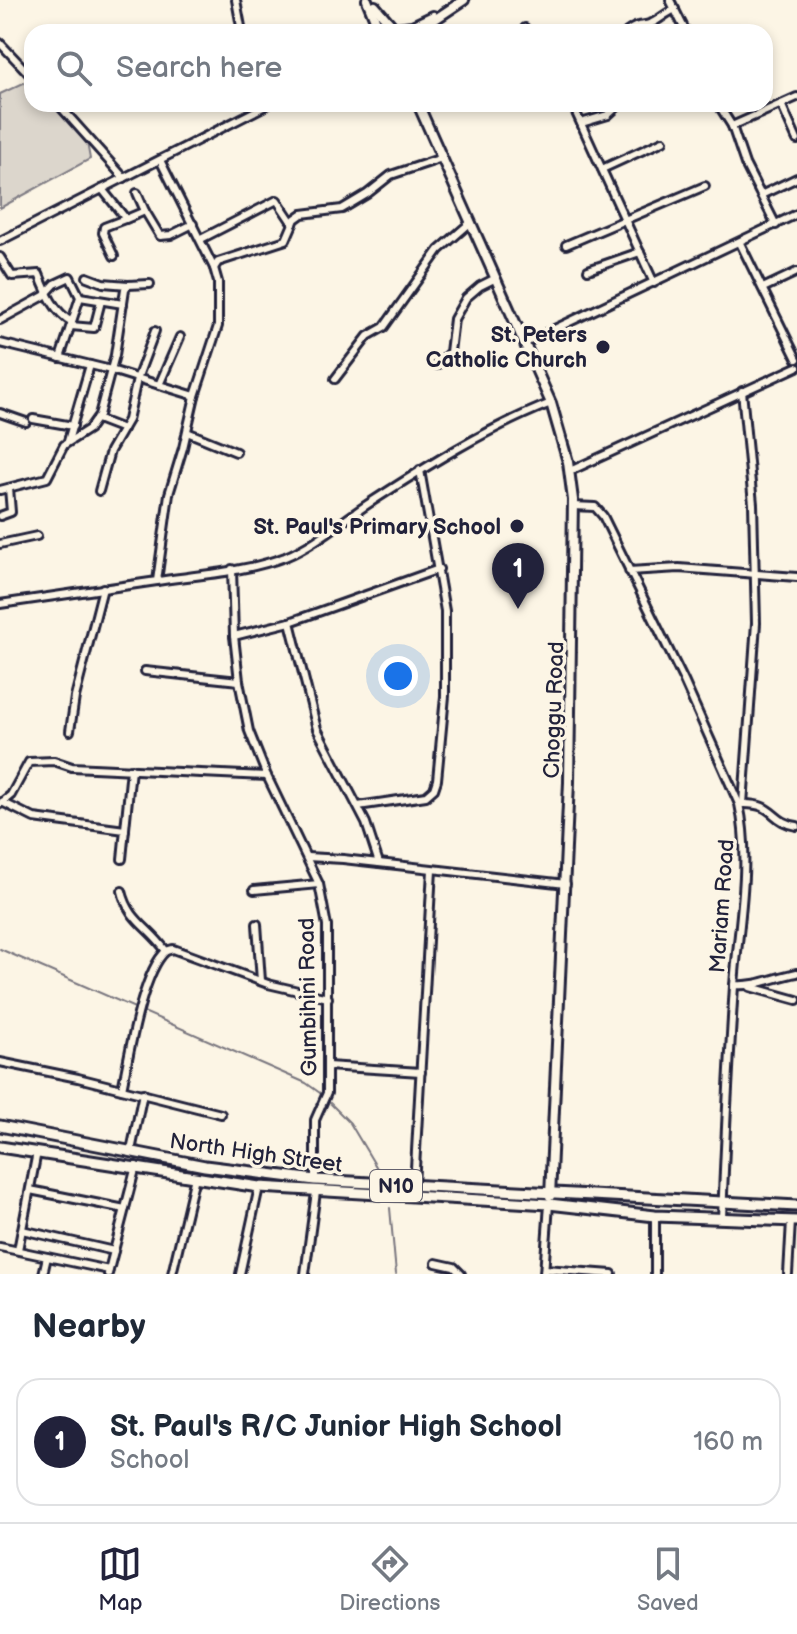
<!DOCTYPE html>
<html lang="en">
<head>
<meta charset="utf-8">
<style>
  body { margin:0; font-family:"Balsamiq Sans",sans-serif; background:#f2f2f3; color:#1f2937 }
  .you { position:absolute; left:398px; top:676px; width:28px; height:28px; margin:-20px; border:6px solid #fff; border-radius:50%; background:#1a73e8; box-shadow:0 0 0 12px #1a73e833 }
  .badge { display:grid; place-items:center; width:52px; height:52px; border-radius:50%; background:#22223b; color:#fff; font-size:26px; font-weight:700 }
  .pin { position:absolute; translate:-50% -66px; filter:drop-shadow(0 2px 4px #0008) }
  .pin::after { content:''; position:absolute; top:42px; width:28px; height:24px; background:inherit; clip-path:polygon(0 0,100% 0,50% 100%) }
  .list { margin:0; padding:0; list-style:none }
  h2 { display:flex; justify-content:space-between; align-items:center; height:104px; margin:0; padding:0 32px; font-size:34px }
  h2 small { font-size:26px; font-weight:400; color:#747a83 }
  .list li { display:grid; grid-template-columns:52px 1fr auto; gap:24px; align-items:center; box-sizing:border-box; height:128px; margin:0 16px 16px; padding:0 16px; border:2px solid #e0e1e3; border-radius:24px }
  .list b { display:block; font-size:30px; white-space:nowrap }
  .list p { margin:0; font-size:26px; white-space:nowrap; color:#747a83 }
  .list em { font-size:26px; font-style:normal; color:#747a83 }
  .icon { flex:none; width:44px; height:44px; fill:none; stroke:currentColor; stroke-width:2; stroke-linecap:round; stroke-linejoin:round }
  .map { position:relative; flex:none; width:797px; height:1274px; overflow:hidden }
  .search { position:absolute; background:#fff; box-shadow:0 4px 12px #0003; left:24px; right:24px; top:24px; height:88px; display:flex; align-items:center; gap:20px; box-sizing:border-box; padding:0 28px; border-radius:24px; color:#747a83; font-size:30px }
  .sheet { height:248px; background:#fff }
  nav { display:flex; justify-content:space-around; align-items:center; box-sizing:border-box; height:112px; border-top:2px solid #e0e1e3; background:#fff; font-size:22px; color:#747a83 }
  nav a { display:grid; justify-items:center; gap:4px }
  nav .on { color:#22223b }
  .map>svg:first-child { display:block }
</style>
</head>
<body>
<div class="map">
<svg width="797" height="1274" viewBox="0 0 797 1274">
  <rect width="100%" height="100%" fill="#fcf5e5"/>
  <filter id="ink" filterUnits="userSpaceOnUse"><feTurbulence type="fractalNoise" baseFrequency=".0125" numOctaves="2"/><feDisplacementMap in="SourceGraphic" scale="16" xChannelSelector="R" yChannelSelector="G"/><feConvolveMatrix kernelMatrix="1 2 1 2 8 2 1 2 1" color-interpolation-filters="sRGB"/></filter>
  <g filter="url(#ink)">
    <polygon fill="#dcd6cc" stroke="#7f7c84" stroke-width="2" points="32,79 32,104 56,104 86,137 90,159 0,208 0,94"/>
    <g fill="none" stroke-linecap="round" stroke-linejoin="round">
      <g stroke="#78757e" stroke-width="2">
        <polyline points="0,949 306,1083 320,1093"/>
        <polyline points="329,1102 350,1123 381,1175"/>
        <polyline points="390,1208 396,1274"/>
      </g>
      <defs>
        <g id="minor">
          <polyline points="236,0 242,32"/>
          <polyline points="670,0 686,32"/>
          <polyline points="525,28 528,32"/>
          <path d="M627,32C640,22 641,28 652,23C660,19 666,13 675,9"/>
          <polyline points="0,43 32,77"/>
          <polyline points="58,104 124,178"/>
          <polyline points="572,104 654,283"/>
          <polyline points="718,104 732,126 745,164 776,225"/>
          <polyline points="781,104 797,140"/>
          <polyline points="581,123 608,115 620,104"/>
          <polyline points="732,126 797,97"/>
          <polyline points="160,160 214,268"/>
          <polyline points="602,169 663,141"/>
          <polyline points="102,189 126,219 145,211 137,193"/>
          <polyline points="761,195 797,178"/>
          <polyline points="145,211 160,236 171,235 193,224"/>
          <polyline points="201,239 277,200 293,224"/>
          <polyline points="0,241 269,104"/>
          <polyline points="740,243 797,359"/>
          <polyline points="566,245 705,186"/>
          <polyline points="114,256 103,233 104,227 125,219"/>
          <path d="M0,257L12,276L39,274C46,292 54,312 72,322"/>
          <polyline points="588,270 640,252"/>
          <polyline points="87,277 103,283 128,285"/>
          <polyline points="763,288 797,272"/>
          <polyline points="80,297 123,304"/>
          <polyline points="0,320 44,296 55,284 70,277 80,297 60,358"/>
          <polyline points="71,326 94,328 101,301"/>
          <polyline points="0,343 111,370 195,396"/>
          <polyline points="525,343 797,214"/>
          <polyline points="437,365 450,352 454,319 466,298 480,286 496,278"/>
          <polyline points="335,379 368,336 384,327 439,250 470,223"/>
          <polyline points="159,385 180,337"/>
          <polyline points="742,391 753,504 756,623 743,804"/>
          <polyline points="0,413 26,422"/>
          <polyline points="33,419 73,426"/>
          <polyline points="97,419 123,429"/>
          <polyline points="187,432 236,452"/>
          <polyline points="68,441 90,365"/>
          <polyline points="570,471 797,367"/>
          <polyline points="0,490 47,478 64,445 89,429 99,415 115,355 125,289 128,285 150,284"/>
          <polyline points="99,491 110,451 128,420 137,379 155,331"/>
          <path d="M573,506L595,507L603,516L684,681L739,804C752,863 738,926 734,986C729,1063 725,1141 722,1218"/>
          <polyline points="0,516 11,512 9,488"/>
          <polyline points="0,544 37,536"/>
          <polyline points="232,569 234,636 239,681 249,731 267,776 319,884 327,926 327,1093 315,1120 315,1180"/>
          <polyline points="629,571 679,568 797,577"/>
          <path d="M157,581C199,575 245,572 285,557C314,545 341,522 368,504C425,467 487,428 551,403"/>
          <polyline points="0,604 157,581 169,494 183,448 195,396 218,326 218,282 214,268 218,262 286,240 295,219 302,214 342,209 367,194 391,175 442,158"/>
          <polyline points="290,622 317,729 366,823 379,863"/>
          <polyline points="234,636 290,622 439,569"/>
          <polyline points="145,671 239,681"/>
          <polyline points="70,731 75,697 103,588"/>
          <polyline points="2,802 34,818 125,830"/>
          <polyline points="0,804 11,795 29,762 54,761 72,767 267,776"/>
          <path d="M742,804C776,803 770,822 797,826"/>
          <polyline points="358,806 426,796 434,789 437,780 445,696 445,611 420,470"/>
          <polyline points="307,857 343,859 566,884"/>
          <polyline points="122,859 131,769"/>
          <polyline points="254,890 319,884"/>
          <path d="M122,891C129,921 149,927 166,951"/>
          <polyline points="257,924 261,981"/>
          <path d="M734,985C757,987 775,977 797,973"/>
          <polyline points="750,987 797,1000"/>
          <polyline points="0,1062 78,1078 221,1114"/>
          <polyline points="327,1066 421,1072"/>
          <path d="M122,1089C129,1056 142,972 166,951L173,949L268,984L328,998"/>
          <polyline points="131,1151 143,1093"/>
          <polyline points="414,1186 432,870"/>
          <polyline points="30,1190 125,1209"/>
          <polyline points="22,1230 114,1251"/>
          <polyline points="0,1247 109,1270"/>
          <polyline points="18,1250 37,1152"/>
          <polyline points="436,1263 454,1267 461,1274"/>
          <polyline points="545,1269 612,1274"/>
          <polyline points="43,1274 47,1257"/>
          <polyline points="108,1274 136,1166"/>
          <polyline points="172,1274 195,1177"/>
          <polyline points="240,1274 259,1187"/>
          <polyline points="305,1274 316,1192"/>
          <polyline points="544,1274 549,1204"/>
          <polyline points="655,1274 655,1216"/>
          <polyline points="788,1274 791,1221"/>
        </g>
        <g id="major">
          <polyline points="367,0 380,32"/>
          <polyline points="375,6 393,27"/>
          <polyline points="397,28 412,26 433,16"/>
          <polyline points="416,32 464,0"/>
          <polyline points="418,104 551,403 568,462 573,500 569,782 550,1196"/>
        </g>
        <g id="highway">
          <polyline points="0,1126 205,1166 315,1180 797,1206"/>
          <polyline points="0,1147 259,1187 549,1204 655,1216 797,1221"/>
        </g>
      </defs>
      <use href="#minor" stroke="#22223b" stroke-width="12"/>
      <use href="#major" stroke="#22223b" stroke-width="14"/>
      <use href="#highway" stroke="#22223b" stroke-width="15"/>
      <use href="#minor" stroke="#fcf5e5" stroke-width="6"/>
      <use href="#major" stroke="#fcf5e5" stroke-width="8"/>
      <use href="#highway" stroke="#fcf5e5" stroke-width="9"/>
    </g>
  </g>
  <g fill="#22223b" stroke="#fcf5e5" stroke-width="3">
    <circle cx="603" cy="347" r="8"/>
    <circle cx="517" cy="526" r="8"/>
  </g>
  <g text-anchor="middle" stroke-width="7" stroke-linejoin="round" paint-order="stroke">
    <rect fill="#fcf5e5" stroke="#63616e" stroke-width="2" x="370" y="1170" width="52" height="32" rx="6"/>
    <g font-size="20" font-weight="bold" fill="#22223b">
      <text x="396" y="1193">N10</text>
    </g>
    <g font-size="22" font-weight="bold" fill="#22223b" stroke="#fcf5e5" text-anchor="end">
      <text x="587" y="342">St. Peters<tspan x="587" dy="25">Catholic Church</tspan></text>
      <text x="501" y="534">St. Paul's Primary School</text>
    </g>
    <g font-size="22" fill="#22223b" stroke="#fcf5e5">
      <text transform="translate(553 710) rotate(-88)" y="8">Choggu Road</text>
      <text transform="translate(721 906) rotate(-86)" y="8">Mariam Road</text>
      <text transform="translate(307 997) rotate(-91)" y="8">Gumbihini Road</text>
      <text transform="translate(256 1152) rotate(8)" y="8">North High Street</text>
    </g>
  </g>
</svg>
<div class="you"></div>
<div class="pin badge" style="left:518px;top:609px">1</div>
<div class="search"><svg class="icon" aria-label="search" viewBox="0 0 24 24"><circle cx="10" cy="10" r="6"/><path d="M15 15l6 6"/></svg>Search here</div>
</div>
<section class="sheet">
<h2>Nearby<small></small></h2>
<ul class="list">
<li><span class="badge">1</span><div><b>St. Paul's R/C Junior High School</b><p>School</p></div><em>160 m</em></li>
</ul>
</section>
<nav>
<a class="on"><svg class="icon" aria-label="map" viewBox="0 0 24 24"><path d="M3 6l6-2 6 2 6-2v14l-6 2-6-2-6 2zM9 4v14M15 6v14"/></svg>Map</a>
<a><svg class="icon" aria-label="directions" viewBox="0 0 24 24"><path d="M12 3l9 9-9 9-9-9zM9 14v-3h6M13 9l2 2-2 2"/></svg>Directions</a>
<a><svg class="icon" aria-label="saved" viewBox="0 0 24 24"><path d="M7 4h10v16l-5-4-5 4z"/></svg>Saved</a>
</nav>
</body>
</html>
